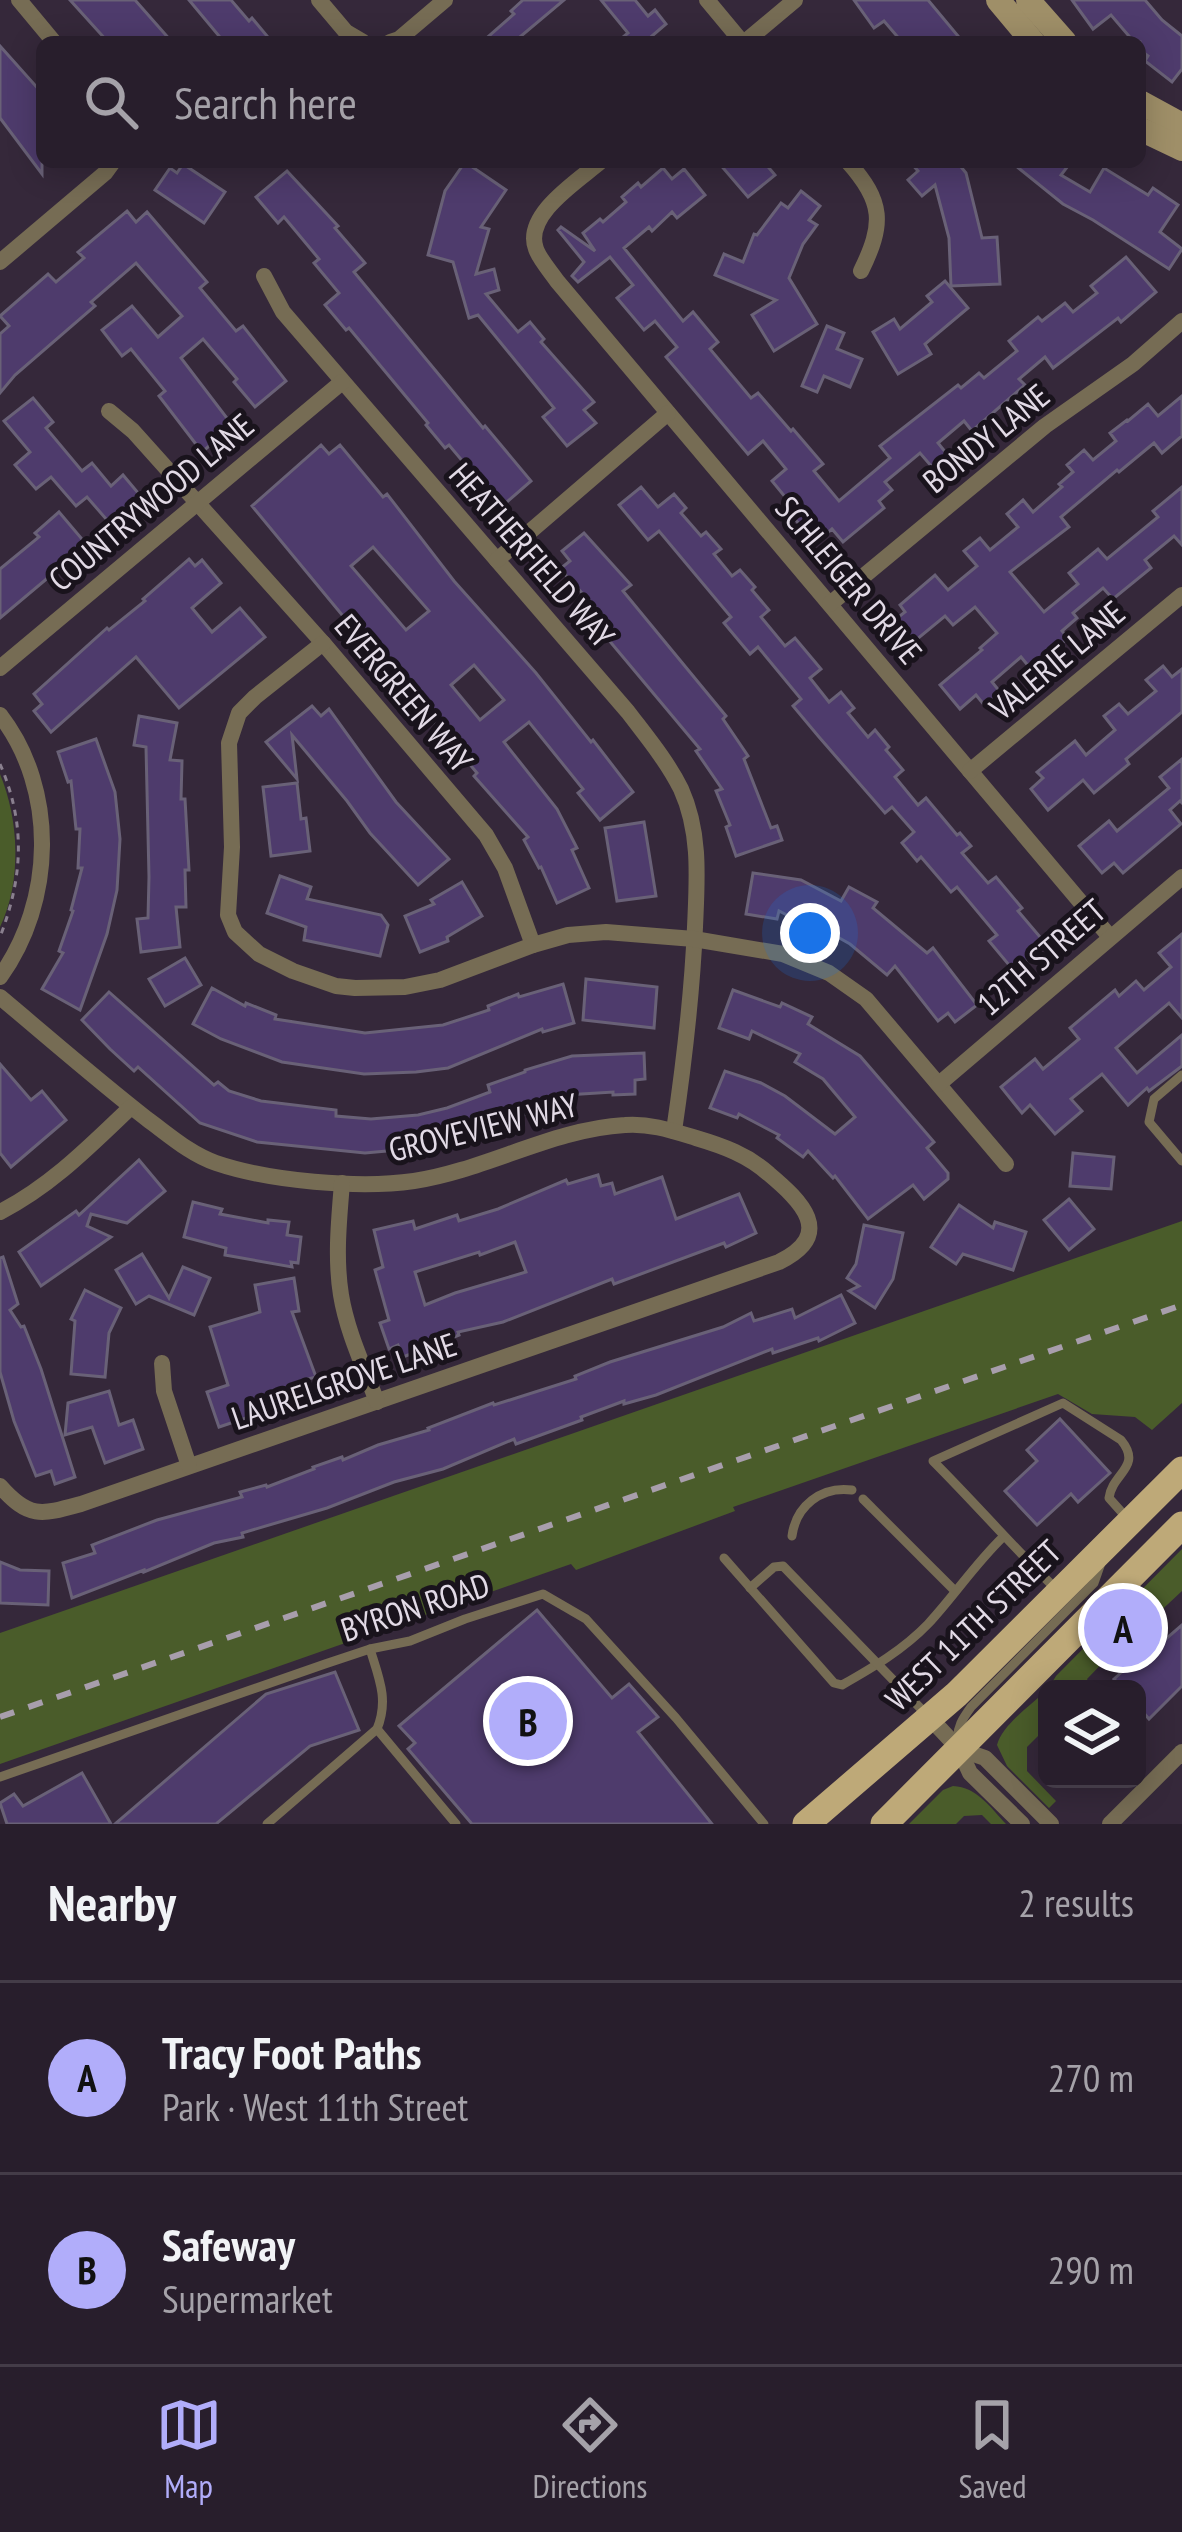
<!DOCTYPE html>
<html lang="en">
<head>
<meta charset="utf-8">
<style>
  body { margin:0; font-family:"PT Sans Narrow",sans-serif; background:#302734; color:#f1f3f6 }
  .controls { position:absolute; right:36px; bottom:36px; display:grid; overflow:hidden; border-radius:18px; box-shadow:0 6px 30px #0003 }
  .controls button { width:108px; height:108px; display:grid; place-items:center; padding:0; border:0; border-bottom:3px solid #443c48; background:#281e2c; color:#f1f3f6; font:60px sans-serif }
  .you { position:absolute; left:810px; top:933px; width:42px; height:42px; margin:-30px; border:9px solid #fff; border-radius:50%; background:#1a73e8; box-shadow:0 0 0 18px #1a73e833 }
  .badge { display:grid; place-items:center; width:78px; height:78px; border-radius:50%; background:#b1adfa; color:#111; font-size:39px; font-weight:700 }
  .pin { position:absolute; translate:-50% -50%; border:6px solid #fff; box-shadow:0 3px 12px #0006 }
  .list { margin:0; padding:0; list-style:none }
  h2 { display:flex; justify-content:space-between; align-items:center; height:156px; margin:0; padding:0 48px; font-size:51px }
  h2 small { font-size:39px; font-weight:400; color:#a5a2a9 }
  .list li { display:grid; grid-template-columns:78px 1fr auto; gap:36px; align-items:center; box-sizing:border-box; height:192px; padding:0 48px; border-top:3px solid #443c48 }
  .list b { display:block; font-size:45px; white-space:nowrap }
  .list p { margin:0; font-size:39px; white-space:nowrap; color:#a5a2a9 }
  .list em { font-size:39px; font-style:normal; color:#a5a2a9 }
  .icon { flex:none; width:66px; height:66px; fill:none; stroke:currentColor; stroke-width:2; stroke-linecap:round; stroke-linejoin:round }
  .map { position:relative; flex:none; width:1182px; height:1824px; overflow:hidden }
  .search { position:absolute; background:#281e2c; box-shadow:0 6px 30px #0003; left:36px; right:36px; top:36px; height:132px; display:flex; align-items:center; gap:30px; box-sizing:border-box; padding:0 42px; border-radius:18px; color:#a5a2a9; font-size:45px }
  .sheet { height:540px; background:#281e2c }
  nav { display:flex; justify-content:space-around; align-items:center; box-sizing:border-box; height:168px; border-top:3px solid #443c48; background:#281e2c; font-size:33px; color:#a5a2a9 }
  nav a { display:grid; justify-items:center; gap:6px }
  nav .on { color:#b1adfa }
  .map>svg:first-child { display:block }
</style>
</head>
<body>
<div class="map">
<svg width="1182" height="1824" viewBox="0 0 1182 1824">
  <rect width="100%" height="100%" fill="#35283a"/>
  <g fill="#4a5c2a">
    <path d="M0,774C19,820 22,881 0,927Z"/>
    <polygon points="1182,1221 1182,1403 1152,1430 1135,1417 1092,1414 1058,1394 733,1507 735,1511 576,1570 571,1564 0,1764 0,1633"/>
    <polygon points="1182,1549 1182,1591 1124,1645 1121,1644 1087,1679 1088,1681 1081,1689 1048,1689 1056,1676"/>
    <path d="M1047,1690V1727L1027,1747V1771L1056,1801L1049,1808L1007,1766L997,1745C1002,1725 1031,1705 1047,1690Z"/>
    <path d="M953,1786C977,1787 991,1808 1006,1824H991L982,1815L964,1816L956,1824H909L943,1790Z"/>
  </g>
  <g fill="#4e3b6c" stroke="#696177" stroke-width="3" fill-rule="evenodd">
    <polygon points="70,0 135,0 172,42 108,42"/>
    <polygon points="189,0 231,0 249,21 252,18 272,42 224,42"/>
    <polygon points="523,0 564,0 514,42 482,42 514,14 511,11"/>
    <polygon points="601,0 635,0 648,16 655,10 666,24 645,42 617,42 628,33"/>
    <polygon points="854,0 928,0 963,42 902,42 884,21 874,28"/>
    <polygon points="1072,0 1145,0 1162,20 1182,36 1182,69 1172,82 1145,61 1148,56 1140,50 1140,42 1134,42 1111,15 1093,29"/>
    <polygon points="0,46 42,93 42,174 0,118"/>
    <polygon points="465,162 506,190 481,227 489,229 476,274 494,269 499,290 486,294 518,332 530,322 544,339 541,342 594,402 584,410 596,423 567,446 543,417 554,408 478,315 469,318 453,262 428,255 445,191"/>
    <polygon points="718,162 764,162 775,175 748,197"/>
    <polygon points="910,162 957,162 966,173 982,238 997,237 1000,284 951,286 949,238 935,185 922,196 908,180 918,171"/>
    <polygon points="1011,162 1071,162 1061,175 1090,192 1104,168 1148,195 1153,188 1178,205 1160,232 1182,249 1169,269 1093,220 1063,204"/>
    <polygon points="183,164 225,192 204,223 155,190 170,168 177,173"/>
    <polygon points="663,168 672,179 684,169 705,195 677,218 672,212 652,231 649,227 624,248 683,321 693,312 718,342 710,349 751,398 758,393 791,431 793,429 823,464 814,471 839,501 890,458 880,446 958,385 961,388 979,373 984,378 1017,351 1009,341 1038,317 1042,321 1065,303 1073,312 1097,293 1091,286 1126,257 1156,292 1121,322 1118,318 1053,368 1045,357 1019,379 1025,385 972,431 964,421 938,443 947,454 932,467 920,453 885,482 892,490 879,501 884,508 843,542 832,529 815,544 795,519 800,515 772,481 786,469 763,441 748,454 666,357 677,347 655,321 644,330 617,298 633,285 610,257 578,282 572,276 584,262 558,230 561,227 595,251 583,233 600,219 603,222 626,202 622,197 638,183 641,187"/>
    <polygon points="287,171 338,226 335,228 365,263 354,272 483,428 485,426 531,481 501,507 449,445 445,448 426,425 428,423 349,328 346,330 325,305 339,293 314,263 319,259 284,217 278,223 256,197"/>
    <polygon points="801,191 820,206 809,220 817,225 803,244 789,278 817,324 774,351 752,315 776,300 715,275 724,254 743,262 754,234 757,235 781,203 788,208"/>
    <polygon points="127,211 136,222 147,212 207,282 200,288 236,331 243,326 286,381 255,407 234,382 237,379 203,339 181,358 233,426 202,452 159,396 165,391 131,349 122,356 102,330 132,306 158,337 182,316 136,263 91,302 95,306 15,375 0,393 0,334 9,326 0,316 48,274 56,282 84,258 78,252"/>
    <polygon points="945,281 968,308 925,344 931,354 898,374 873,332 894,319 900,329 932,302 927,296"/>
    <polygon points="827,326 844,333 837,349 862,359 850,387 824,376 817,392 802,386"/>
    <polygon points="1182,396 1182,436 1162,453 1154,443 1119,472 1117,470 1061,517 1069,527 1010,572 1044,612 1078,584 1069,573 1098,549 1107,559 1158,517 1153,511 1182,487 1182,545 1174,536 1145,560 1151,568 1113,599 1103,588 1073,613 1077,618 1062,631 1068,638 1050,653 1030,668 1021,657 992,682 1001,693 985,706 976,695 960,709 940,685 982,650 980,648 997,633 975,607 953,625 945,616 910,645 891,623 905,612 900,605 935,575 948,590 977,566 964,551 980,538 990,550 1018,527 1007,514 1023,500 1033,512 1062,487 1059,484 1073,472 1067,465 1084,450 1093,460 1116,441 1110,433 1127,420 1128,421 1148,404 1158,416"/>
    <polygon points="33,398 53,422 46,428 82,471 92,463 111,486 123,475 144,500 113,527 87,497 76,506 51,477 36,489 15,465 30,452 4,421"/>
    <path d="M321,445L329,454L340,445L383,497L387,494L454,581L536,673L591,742L593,740L633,792L600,820L578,793L583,789L529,722L504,742L557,809L577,848L572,850L589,888L557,903L541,867L539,868L524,840L528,837L474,776L477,773L447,737L375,657L376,656L252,506ZM373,547L429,611L406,630L351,566ZM474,665L504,700L480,720L451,685Z"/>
    <polygon points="641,487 658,507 674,494 686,508 681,513 701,536 706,532 721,549 714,554 732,576 740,570 755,587 752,590 769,610 761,617 785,646 795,638 821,669 810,678 829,702 841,692 854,708 848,713 868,737 875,730 889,747 886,750 903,770 895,777 918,805 926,798 957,835 960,833 971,846 962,853 988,883 996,877 1022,908 1018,911 1046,944 1014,971 989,941 997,935 957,887 951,892 921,857 917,861 902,843 914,832 892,807 885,813 819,737 793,706 801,699 758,647 750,654 724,623 731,617 659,531 648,540 619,505"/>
    <polygon points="59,512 87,545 0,618 0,569 39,537 35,533"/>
    <polygon points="584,533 631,585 623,591 726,716 723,719 748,756 744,759 771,828 777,826 782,840 736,856 726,827 730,825 716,791 722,789 696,751 700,749 597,626 606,619 560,569 570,561 562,551"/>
    <polygon points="189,559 195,566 202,560 221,583 192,608 212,632 240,608 265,637 179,708 136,657 51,732 34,711 42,704 34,694 107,628 109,630 145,601 143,599"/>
    <polygon points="1163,666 1172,677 1182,669 1182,712 1126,759 1129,764 1094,793 1083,780 1048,810 1031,789 1043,778 1037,772 1075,741 1086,755 1115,730 1104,716 1119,704 1128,714 1156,691 1146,680"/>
    <polygon points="312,706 321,716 329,709 396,802 449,859 418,885 370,833 347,801 292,735 297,779 266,742"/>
    <polygon points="139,716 177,723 170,760 182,761 181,799 185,799 189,870 185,870 186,907 176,907 180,947 141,952 137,919 148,918 149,877 146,747 134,745"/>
    <polygon points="96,739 115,792 120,839 117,890 107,934 80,1010 42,989 63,953 59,951 73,911 71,910 82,868 78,868 80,829 76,829 71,781 68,782 58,752"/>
    <polygon points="1182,759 1182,803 1180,801 1170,810 1181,824 1123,873 1114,863 1102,873 1079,846 1109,821 1117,831 1169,788 1160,777"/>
    <polygon points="297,783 301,819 306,818 310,851 271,856 263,787"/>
    <polygon points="644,822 656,896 617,901 605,828"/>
    <polygon points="753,873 801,880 841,901 849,887 877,902 873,908 927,953 933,948 977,1005 955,1022 948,1013 938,1021 895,966 887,975 850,944 818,926 816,930 779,911 777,919 746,914"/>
    <polygon points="280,876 311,887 307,899 381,915 388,925 380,956 304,940 306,927 267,913"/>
    <polygon points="462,882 482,916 447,937 448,941 420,952 405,916 434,904 431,900"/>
    <polygon points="1182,934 1182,1018 1169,1003 1116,1048 1137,1073 1182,1035 1182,1066 1149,1091 1147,1088 1128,1105 1102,1074 1071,1099 1082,1111 1055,1134 1030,1105 1022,1113 1001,1087 1035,1059 1043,1069 1079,1039 1070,1028 1115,990 1119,996 1136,981 1144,990 1171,967 1159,953"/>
    <polygon points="185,958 201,985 165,1006 149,979"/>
    <polygon points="586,979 657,987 654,1028 583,1020"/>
    <polygon points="563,984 574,1023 543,1032 542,1029 448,1068 416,1072 364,1074 282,1062 221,1039 193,1024 212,988 245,1006 246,1003 276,1015 275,1019 365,1033 443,1025 489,1010 488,1006 518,994 519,997"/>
    <polygon points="733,990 780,1007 782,1003 812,1017 808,1024 860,1056 934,1142 927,1148 948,1173 948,1179 924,1199 913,1185 868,1219 835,1176 833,1178 808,1151 803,1157 777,1138 779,1135 739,1114 737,1118 710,1108 725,1071 761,1083 785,1096 835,1134 855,1117 823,1079 795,1062 800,1054 752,1031 749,1039 719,1028"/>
    <polygon points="109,992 214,1085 218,1082 229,1091 261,1101 336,1110 336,1116 371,1119 418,1115 447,1108 490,1092 488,1085 525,1072 525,1070 572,1056 644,1053 645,1079 635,1080 635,1094 613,1095 613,1092 566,1095 568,1102 493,1124 494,1126 448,1143 409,1149 365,1153 257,1142 200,1123 138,1067 134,1071 110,1049 82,1020"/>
    <polygon points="0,1064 31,1100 42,1091 66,1120 11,1167 0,1153"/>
    <polygon points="1073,1153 1114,1157 1111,1189 1070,1186"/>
    <polygon points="139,1160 165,1191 127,1223 91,1214 87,1226 111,1237 41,1286 19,1252 76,1211 79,1215"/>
    <path d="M598,1175L601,1186L612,1183L615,1194L662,1177L676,1219L739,1194L756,1233L726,1247L724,1243L614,1284L612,1279L503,1322L458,1332L459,1335L403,1357L398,1345L389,1349L380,1323L389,1320L375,1270L383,1267L374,1230L413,1221L415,1229L457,1215L459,1221L498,1209L566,1180L568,1184ZM515,1242L526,1272L455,1293L425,1305L415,1272L479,1252L480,1255Z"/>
    <polygon points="1069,1199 1094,1229 1069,1250 1044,1220"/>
    <polygon points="193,1202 222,1209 220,1214 268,1223 268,1220 289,1222 287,1235 301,1237 298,1263 291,1262 292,1267 225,1255 226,1248 184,1237"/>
    <polygon points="959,1205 993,1228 995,1222 1026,1232 1013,1270 963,1254 956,1264 931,1247"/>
    <polygon points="864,1225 903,1233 893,1279 875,1308 849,1291 859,1286 847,1278 856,1264"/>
    <polygon points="142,1254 169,1298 183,1267 210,1278 194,1315 149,1296 136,1304 116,1270"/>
    <polygon points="3,1257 18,1304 10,1310 21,1327 24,1326 41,1369 75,1477 55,1484 51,1471 36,1476 14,1421 0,1372 0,1258"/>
    <polygon points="294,1278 299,1311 292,1312 316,1377 304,1380 308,1395 259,1408 261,1413 219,1427 207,1392 228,1385 210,1327 260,1312 255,1285"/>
    <polygon points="85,1290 121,1308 109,1333 105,1377 71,1374 75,1321 71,1319"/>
    <polygon points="841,1295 855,1323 819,1341 818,1338 773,1353 772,1349 656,1395 624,1404 624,1401 581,1417 582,1420 516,1444 514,1439 443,1469 394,1482 327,1508 242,1533 243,1537 214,1543 144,1572 144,1570 72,1598 63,1563 95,1553 92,1545 157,1520 242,1497 240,1492 266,1485 267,1487 314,1469 313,1467 342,1457 343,1460 378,1445 429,1430 428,1428 493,1403 494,1405 576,1379 575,1376 610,1362 723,1327 751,1313 754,1321 792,1309 795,1318"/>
    <polygon points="109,1391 119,1425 133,1420 143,1449 105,1463 92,1427 65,1435 68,1403"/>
    <polygon points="1060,1419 1110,1473 1078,1502 1071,1494 1037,1525 1005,1491 1037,1461 1027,1450"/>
    <polygon points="0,1562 20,1570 49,1571 48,1605 0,1603"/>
    <polygon points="537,1610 612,1698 629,1684 658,1717 638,1732 712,1824 472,1824 408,1749 415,1743 399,1726"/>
    <polygon points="1182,1625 1182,1686 1149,1719 1137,1705 1137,1689 1123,1689 1114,1679 1135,1660 1138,1663"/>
    <polygon points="335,1672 359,1730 310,1746 216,1824 115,1824 266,1694"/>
    <polygon points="82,1773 111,1824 7,1824 0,1803 14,1794 23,1806"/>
  </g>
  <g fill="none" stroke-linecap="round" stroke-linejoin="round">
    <path stroke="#8a808f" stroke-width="3" stroke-dasharray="6 6" stroke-linecap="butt" d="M0,764C26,824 23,877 0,937"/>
    <g stroke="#766c54" stroke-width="9">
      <polyline points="1182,1075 1154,1099 1149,1122 1182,1161"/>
      <polyline points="863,1499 955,1591"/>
      <path d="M792,1536C796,1506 821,1486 852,1490"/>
      <path d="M724,1558L834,1683L842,1685C872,1668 903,1650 928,1624C954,1596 975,1564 1003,1537"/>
      <polyline points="750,1588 774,1567 783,1566 926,1714"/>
      <path d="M1056,1589C1013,1547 975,1503 933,1461L1063,1403L1121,1440C1143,1467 1112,1473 1109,1498L1126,1517"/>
      <polyline points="377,1729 456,1824"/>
      <path d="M958,1742C956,1728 963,1718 971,1707L1094,1583L1101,1563"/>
      <polyline points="0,1777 325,1664 370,1649 410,1641 465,1619 543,1594 586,1619 676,1718 764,1824"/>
      <path d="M267,1824L377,1729C389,1700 379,1678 370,1649"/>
    </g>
    <g stroke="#766c54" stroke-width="16">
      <polyline points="19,0 54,42"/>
      <polyline points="319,0 346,32 363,42"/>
      <polyline points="707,0 742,42"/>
      <polyline points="390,42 399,39 445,0"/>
      <polyline points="745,42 795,0"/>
      <path d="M600,162C578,181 523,215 536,249C540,260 551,272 557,281L1110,937"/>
      <path d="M848,162C884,202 884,224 861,271"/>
      <polyline points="0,262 105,173 113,162"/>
      <path d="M264,276L283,312L628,712C647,737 667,761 681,789C701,833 697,880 695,927C692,996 684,1063 674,1131"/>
      <polyline points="109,411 133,431 323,643 486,835 505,868 533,945"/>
      <polyline points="497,560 668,413"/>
      <polyline points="830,604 1045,426 1133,364 1182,321"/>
      <polyline points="323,643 255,697 239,713 229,743 232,847 228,915 235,932 259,954 293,971 336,986 355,988 405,987 440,980 533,945 568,935 606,932 694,939 783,954 829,973 866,999 1006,1164"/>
      <polyline points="0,668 342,382"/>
      <path d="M0,715C58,790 54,902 0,977"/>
      <polyline points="970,771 1182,595"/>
      <path d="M0,997C49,1038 97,1080 147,1119C169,1135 190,1154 216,1163C269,1181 359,1189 414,1181C486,1170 553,1129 625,1125C650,1123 673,1131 696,1138C723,1146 748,1155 769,1174C801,1201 836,1234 779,1262L81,1504C41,1515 29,1519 0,1486"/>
      <polyline points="939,1084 1182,877"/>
      <path d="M342,1183C339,1220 335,1258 341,1295C347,1332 364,1367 377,1402"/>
      <path d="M0,1212C51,1186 90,1146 131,1107"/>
      <polyline points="162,1363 164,1391 189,1466"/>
      <polyline points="930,1718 959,1749 970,1773 1022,1824"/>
      <polyline points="959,1749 985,1758 1051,1824"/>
      <polyline points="1110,1824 1182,1752"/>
    </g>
    <g stroke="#9f8f68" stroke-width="24">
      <polyline points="998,0 1033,42"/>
      <polyline points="1028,0 1065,42"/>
      <polyline points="1140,102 1182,125"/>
      <polyline points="1140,129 1182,149"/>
    </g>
    <g stroke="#bea978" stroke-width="27">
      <polyline points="806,1824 957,1694 1182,1470"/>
      <polyline points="884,1824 1182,1525"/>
    </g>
    <polyline stroke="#a89eac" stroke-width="6" stroke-dasharray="15 15" stroke-linecap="butt" points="0,1717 1182,1305"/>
  </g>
  <g text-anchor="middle" stroke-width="10" stroke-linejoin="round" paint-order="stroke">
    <g font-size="33" fill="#e2dae6" stroke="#19131c">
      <text transform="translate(986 438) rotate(-39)" y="12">BONDY LANE</text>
      <text transform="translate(151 502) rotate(-40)" y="12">COUNTRYWOOD LANE</text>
      <text transform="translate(532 555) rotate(49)" y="12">HEATHERFIELD WAY</text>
      <text transform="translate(849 580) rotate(50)" y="12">SCHLEIGER DRIVE</text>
      <text transform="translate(1057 660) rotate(-40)" y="12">VALERIE LANE</text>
      <text transform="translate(404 693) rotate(50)" y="12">EVERGREEN WAY</text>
      <text transform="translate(1041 957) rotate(-41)" y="12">12TH STREET</text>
      <text transform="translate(483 1127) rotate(-14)" y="12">GROVEVIEW WAY</text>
      <text transform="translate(344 1381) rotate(-19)" y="12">LAURELGROVE LANE</text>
      <text transform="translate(415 1607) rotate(-18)" y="12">BYRON ROAD</text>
      <text transform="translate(973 1625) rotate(-44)" y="12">WEST 11TH STREET</text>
    </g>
  </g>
</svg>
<div class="controls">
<button><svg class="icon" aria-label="layers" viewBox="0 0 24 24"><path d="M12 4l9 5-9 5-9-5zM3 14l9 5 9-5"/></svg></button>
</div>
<div class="you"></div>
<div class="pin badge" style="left:1123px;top:1628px">A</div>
<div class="pin badge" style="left:528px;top:1721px">B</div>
<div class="search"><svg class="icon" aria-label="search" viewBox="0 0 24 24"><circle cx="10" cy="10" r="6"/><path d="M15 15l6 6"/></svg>Search here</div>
</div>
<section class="sheet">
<h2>Nearby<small>2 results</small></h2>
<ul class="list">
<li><span class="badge">A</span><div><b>Tracy Foot Paths</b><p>Park · West 11th Street</p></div><em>270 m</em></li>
<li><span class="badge">B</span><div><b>Safeway</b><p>Supermarket</p></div><em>290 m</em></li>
</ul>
</section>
<nav>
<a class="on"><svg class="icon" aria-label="map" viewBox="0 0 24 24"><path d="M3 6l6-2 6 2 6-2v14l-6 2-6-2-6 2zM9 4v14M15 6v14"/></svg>Map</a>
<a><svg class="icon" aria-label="directions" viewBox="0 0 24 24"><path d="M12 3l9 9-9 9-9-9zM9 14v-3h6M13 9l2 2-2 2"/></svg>Directions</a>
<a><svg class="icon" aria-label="saved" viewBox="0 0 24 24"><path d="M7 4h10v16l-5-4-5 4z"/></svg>Saved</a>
</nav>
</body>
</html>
